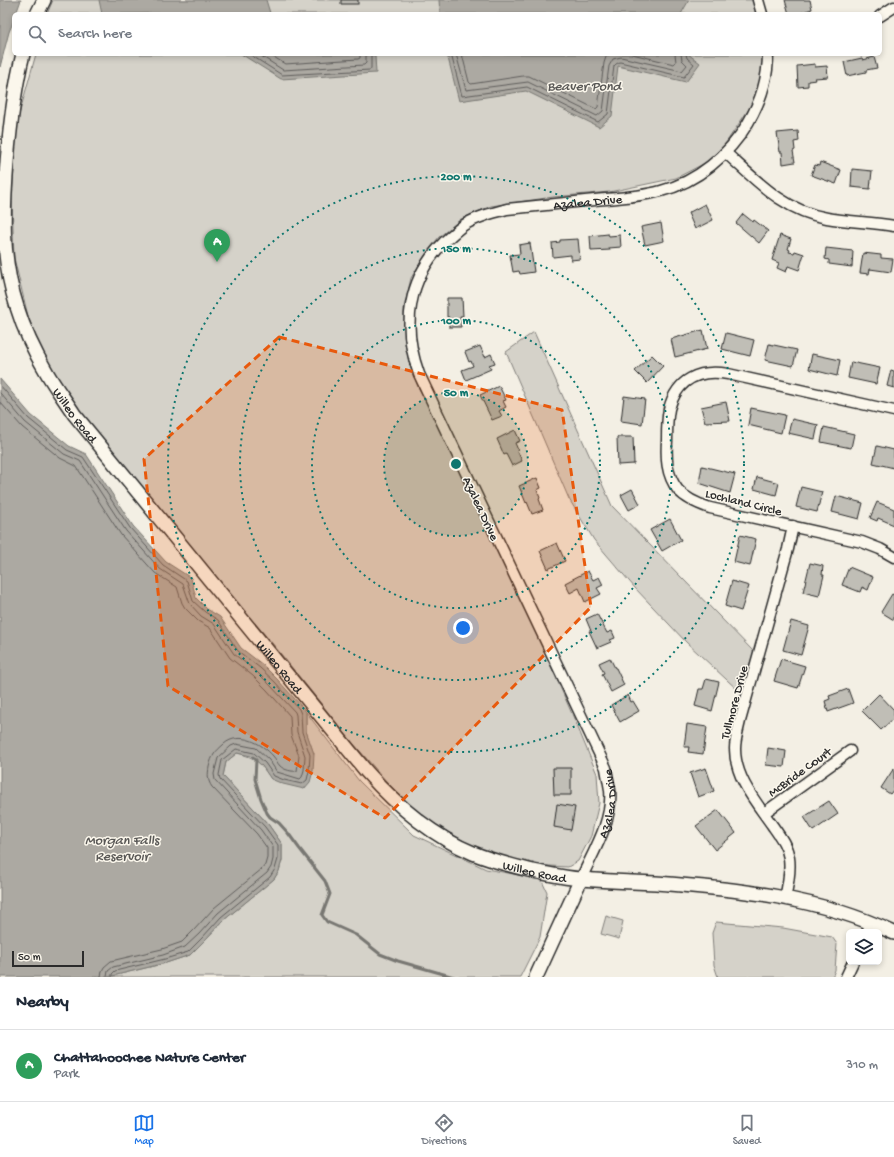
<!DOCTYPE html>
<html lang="en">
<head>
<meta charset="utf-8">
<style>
  body { margin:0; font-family:"Gochi Hand",sans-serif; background:#f2f2f3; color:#1f2937 }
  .controls { position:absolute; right:12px; bottom:12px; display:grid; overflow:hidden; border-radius:6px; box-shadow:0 2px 6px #0003 }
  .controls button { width:36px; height:36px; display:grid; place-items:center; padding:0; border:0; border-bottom:1px solid #e0e1e3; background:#fff; color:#1f2937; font:20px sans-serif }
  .scale { position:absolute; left:12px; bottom:10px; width:72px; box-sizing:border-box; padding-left:4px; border:2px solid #2b2b2b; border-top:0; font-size:11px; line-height:14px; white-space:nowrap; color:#2b2b2b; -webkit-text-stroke:3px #fbf7ec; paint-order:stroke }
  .you { position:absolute; left:463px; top:628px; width:14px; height:14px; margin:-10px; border:3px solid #fff; border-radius:50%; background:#1a73e8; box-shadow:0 0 0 6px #1a73e833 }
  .badge { display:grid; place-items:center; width:26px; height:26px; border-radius:50%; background:#1a73e8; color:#fff; font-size:13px; font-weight:700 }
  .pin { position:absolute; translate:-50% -33px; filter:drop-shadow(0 1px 2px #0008) }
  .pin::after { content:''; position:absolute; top:21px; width:14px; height:12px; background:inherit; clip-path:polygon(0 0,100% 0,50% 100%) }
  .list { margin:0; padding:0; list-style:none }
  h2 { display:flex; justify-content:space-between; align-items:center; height:52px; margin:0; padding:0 16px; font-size:17px }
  h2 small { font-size:13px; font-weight:400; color:#747a83 }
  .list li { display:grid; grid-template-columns:26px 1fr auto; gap:12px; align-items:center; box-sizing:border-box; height:72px; padding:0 16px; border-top:1px solid #e0e1e3 }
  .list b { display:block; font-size:15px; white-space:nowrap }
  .list p { margin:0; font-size:13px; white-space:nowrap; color:#747a83 }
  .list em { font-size:13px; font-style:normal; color:#747a83 }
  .icon { flex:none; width:22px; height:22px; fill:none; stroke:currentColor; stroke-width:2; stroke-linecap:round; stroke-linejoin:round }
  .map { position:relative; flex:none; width:894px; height:977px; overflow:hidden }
  .search { position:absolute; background:#fff; box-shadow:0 2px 6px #0003; left:12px; right:12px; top:12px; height:44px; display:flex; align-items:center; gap:10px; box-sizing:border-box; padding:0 14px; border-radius:6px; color:#747a83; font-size:15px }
  .sheet { height:124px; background:#fff }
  nav { display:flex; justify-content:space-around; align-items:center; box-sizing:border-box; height:56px; border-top:1px solid #e0e1e3; background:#fff; font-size:11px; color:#747a83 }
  nav a { display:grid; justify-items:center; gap:2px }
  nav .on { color:#1a73e8 }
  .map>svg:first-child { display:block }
</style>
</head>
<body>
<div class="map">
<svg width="894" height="977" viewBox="0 0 894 977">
  <rect width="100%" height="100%" fill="#f3efe4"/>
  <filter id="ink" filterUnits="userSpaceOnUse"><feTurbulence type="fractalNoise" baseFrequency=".025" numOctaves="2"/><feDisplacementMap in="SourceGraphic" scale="8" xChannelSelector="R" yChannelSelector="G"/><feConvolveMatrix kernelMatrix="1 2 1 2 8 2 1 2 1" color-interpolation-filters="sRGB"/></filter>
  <g filter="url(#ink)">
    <g fill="#d5d2c9" stroke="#807e7a">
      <polygon points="53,0 754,0 760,14 47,14"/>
      <polygon points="36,54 765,54 761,82 751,106 725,144 709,161 676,178 609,192 553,197 491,206 461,219 439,237 427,252 411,278 404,308 405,343 410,366 418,387 458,455 576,723 597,774 599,803 591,836 578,861 568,867 532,865 479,849 451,834 418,813 387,782 353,743 272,643 74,414 54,389 28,316 14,258 12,199 17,122"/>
      <polygon points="534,332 612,506 754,652 740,692 686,642 635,588 594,540 569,499 506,352"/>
      <path d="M306,712L359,781L414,835L486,869L541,879L547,892L540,937L520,977H108L166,963L190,955L205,940L224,920L274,879L279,871L282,860V844L268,824L223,776L226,762L237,753C257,758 260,762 271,779L314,754L306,731Z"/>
      <polygon points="606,916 623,921 619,939 601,934"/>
      <polygon points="716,922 783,928 832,937 837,944 835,970 832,977 718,977 714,965 712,933"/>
    </g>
    <g fill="#aca9a2" stroke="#787772">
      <polygon points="0,0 21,0 16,14 14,14 14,20 9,32 0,67"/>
      <polygon points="99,0 266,0 270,13 272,14 179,14 177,13 102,14"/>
      <polygon points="439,0 689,0 681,14 440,14"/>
      <polygon points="241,54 371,54 375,56 376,73 281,79"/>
      <polygon points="447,54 688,54 700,63 686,82 618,66 612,116 599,127 526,91 459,101"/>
      <polygon points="0,379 31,415 69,446 86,454 133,526 166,562 191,578 196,598 207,609 220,617 241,648 263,665 278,680 302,707 306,712 306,731 314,754 313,771 310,782 304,789 283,784 271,779 262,766 251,756 237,753 226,762 223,776 268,824 282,844 282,860 279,871 274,879 224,920 205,940 190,955 166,963 108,977 0,977"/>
    </g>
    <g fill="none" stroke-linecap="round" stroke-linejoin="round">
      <g stroke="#5f5d5b" stroke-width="1">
        <polyline points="249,54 282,75 370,70 371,68 371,54"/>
        <polyline points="258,54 283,70 364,65 366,63 366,54"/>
        <polyline points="269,54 285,64 358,59 360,58 360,54"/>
        <polyline points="451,54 462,96 527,87 598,122 608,114 614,66 616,64 620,62 684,77 694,64 687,58 686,54"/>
        <polyline points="456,54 466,90 528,82 597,116 603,111 609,66 613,59 621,57 682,71 687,65 682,60 681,54"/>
        <polyline points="462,54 469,82 471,84 523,76 529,76 596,109 598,107 604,63 606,57 610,54"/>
        <polyline points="632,54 674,64 676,62 675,54"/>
        <polyline points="0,385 28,418 67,450 83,457 130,528 163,565 187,581 193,601 205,612 218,620 238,651 260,668 275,682 299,709 301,714 302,732 310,755 309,771 307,780 302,784 284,780 274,776 265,763 254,753 236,749 222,760 219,775 220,779 265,827 278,845 278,859 275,869 270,877 221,917 202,938 188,952 165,959 115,971 112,974 112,977"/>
        <polyline points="0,393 25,422 64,454 80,461 126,531 160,569 183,584 190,604 201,616 214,624 234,654 257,672 271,686 295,712 296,715 297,732 305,756 304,770 302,777 300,779 277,772 269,760 256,748 236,744 231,746 218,758 214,774 215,780 261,830 273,847 273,859 271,867 267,873 218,913 199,934 185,947 163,955 113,967 108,971 107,977"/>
        <path d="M0,402L22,427L60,458L76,466L121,535L155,573L177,587L182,603L185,608L198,621L210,628L230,658L253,676L267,690L290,716L291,735L299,756L297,771C293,772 284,770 280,766C277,763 276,759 273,756C262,743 239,731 224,744C215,752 212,755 209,767C208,774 207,780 212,787L257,834L267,848V858L265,865L262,869L214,908L194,930L182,942L162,949L111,961L104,967L102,971L101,977"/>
      </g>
      <polyline stroke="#787772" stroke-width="3" points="253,757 256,760 255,779 261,799 267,813 270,817 279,823 288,833 299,848 325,881 330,894 322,915 327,922 356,935 380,954 398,961 454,977"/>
    </g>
    <g fill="#c0beb6" stroke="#2b2b2b">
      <rect x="341" y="0" width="17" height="4"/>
      <polygon points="785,0 810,0 812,9 797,14 789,14"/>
      <polygon points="874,57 877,68 866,70 866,72 847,76 844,62 862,58 863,60"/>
      <polygon points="815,64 815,67 827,66 828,77 815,78 816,80 808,81 808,86 798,87 797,66"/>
      <polygon points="798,131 799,141 794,142 795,150 793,151 795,162 783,164 782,152 780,152 777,133"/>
      <polygon points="820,162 841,170 836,184 811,175 815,165 819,166"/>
      <polygon points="852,169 872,171 870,189 851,187"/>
      <polygon points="705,204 713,220 695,229 688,213"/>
      <polygon points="743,214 753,222 754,220 768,231 759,243 736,223"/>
      <polygon points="661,223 664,241 645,245 641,227"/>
      <polygon points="608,234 609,236 620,235 621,247 609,248 610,250 591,251 590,236"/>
      <polygon points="780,235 791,239 788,249 790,250 789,252 794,253 795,251 804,254 799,270 788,266 786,272 777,268 779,263 772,260"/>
      <polygon points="578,239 580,259 571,260 571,255 553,257 552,243 560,242 560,240"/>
      <polygon points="530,243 534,272 520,274 519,271 513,272 510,255 520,254 519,245"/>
      <polygon points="826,248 853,251 852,267 829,264 829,260 825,259"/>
      <polygon points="863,253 881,255 881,258 893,259 891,272 870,269 869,274 860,273"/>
      <polygon points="447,298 462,298 463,316 460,316 461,327 449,327 449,317 447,317"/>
      <polygon points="703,330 707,349 675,357 671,339"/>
      <polygon points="726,333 754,340 750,356 722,349"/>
      <polygon points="769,344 797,350 793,366 765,360"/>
      <polygon points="480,346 485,357 491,354 495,363 489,365 491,369 466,380 462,370 473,366 471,361 469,362 465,352"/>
      <polygon points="812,354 840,360 837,376 809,369"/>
      <polygon points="652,355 663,366 647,383 635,371"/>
      <polygon points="851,362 880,368 876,384 848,378"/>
      <polygon points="891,370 894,371 894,388 887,386"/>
      <polygon points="499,386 506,400 503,401 506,407 499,411 502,416 492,420 480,395"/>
      <polygon points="624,396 645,399 642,424 621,421"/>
      <polygon points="726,402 730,421 705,422 701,407"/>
      <polygon points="751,408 785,415 781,433 748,425"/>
      <polygon points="792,419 818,425 815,439 788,433"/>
      <polygon points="824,427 854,434 851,448 821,442"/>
      <polygon points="515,430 520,441 515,443 518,450 517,450 522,461 512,466 506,454 504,455 497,439"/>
      <polygon points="617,437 633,437 634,464 618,465"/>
      <polygon points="877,446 894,450 894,468 873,463"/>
      <polygon points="702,466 735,474 730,493 699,483"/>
      <polygon points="757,477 779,483 776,495 754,489"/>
      <polygon points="537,478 541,488 537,490 540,498 539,499 543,510 532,514 527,502 526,503 519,486"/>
      <polygon points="801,487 822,492 817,512 796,507"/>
      <polygon points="632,489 640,504 629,510 621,495"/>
      <polygon points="836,496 863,503 859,519 832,512"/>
      <polygon points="877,502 894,509 894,525 878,518 877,521 870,518"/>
      <polygon points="670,519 681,540 662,551 650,530"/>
      <polygon points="740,535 756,539 750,566 734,562"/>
      <polygon points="557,543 565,561 548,569 540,551"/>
      <polygon points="810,563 823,566 822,575 824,575 819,596 803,592"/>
      <polygon points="849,567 873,577 868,590 862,587 860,592 842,585"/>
      <polygon points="588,571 593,580 599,577 603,585 597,588 601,594 585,602 579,588 570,593 565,583"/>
      <polygon points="732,581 749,586 741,611 725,606"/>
      <polygon points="892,594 894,595 894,620 881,612"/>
      <polygon points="597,614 607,633 612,631 615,638 610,640 611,642 597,648 589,631 591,631 586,619"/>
      <polygon points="791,621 809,626 801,655 783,650"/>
      <polygon points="610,658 615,668 616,668 624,685 611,692 602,674 604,673 599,663"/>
      <polygon points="781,659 805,666 798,688 774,681"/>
      <polygon points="706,679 719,682 712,711 695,706 699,689 703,689"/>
      <polygon points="848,689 853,703 828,712 825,701 830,699 829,696"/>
      <polygon points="879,694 894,710 894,718 881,730 862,711"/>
      <polygon points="628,695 631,702 633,701 639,711 620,722 611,705"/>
      <polygon points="687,724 707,727 703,754 688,752 689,747 684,747"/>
      <polygon points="768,748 786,751 784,767 766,765"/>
      <polygon points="553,768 571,768 571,795 554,795"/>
      <polygon points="706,768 714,791 698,797 690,773"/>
      <polygon points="894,768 894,789 890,794 881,788"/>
      <polygon points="829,801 838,814 813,831 804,817"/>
      <polygon points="557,804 575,807 571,830 554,827"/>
      <polygon points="718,810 736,833 715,850 696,826"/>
    </g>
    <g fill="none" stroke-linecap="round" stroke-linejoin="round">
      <defs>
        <g id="minor">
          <polyline points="758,0 762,14"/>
          <polyline points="880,16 894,7"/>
          <path d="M726,153C757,181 784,211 827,218C849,222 872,222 894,226"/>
          <path d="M894,411L728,374C699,369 677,379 669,409C667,419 667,429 667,440C666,457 666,475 678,490C686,499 698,504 710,508L862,542L880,549L894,557"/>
          <polyline points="764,813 850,751"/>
          <path id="s1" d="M581,879C593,852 613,821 610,790C609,783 607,775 606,768L419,374C401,325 408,278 445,241C451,236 457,230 464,225C477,217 492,213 507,209C536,206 565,203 595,200C617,198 639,197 661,191C697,182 729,155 748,123C761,101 768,80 768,54"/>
          <path d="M785,898C788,885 791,871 789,858C787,845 779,835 772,825C756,802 735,778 735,749C735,739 738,730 740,721L788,549L793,526"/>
          <polyline points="867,932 872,923"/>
          <polyline points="846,977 853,962"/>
        </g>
        <g id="tertiary">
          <polyline points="37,14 44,0"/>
          <path id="s2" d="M23,54C14,90 10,126 7,162C3,213 1,257 17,307C24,330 35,353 47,373C55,387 65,400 74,414L366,771C396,805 430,835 473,853C492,861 513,866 533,871C549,874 565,878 581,879C606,881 631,882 656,883C738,889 819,897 894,933"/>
          <polyline points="536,977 581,879"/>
        </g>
      </defs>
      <use href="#minor" stroke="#2b2b2b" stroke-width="13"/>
      <use href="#tertiary" stroke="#2b2b2b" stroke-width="16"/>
      <use href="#minor" stroke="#fbf7ec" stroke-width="10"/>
      <use href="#tertiary" stroke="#fbf7ec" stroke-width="13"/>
    </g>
  </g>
  <path fill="#e8590c" fill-opacity="0.2" stroke="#e8590c" stroke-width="3" stroke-dasharray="8 5" stroke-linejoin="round" d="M279,337L562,410L591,607L385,818L168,686L144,459Z"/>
  <circle cx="456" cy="464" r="72" fill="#0f766e" fill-opacity=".12"/>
  <g fill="none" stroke="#0f766e" stroke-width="2" stroke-dasharray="2 4">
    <circle cx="456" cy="464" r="72"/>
    <circle cx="456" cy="464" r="144"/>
    <circle cx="456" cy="464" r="216"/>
    <circle cx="456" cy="464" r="288"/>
  </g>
  <g text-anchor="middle" stroke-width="3" stroke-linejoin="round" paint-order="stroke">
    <g font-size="13" fill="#2b2b2b" stroke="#fbf7ec">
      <text dy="5" stroke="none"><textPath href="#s1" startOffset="849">Azalea Drive</textPath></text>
      <text dy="5" stroke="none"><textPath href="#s2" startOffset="379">Willeo Road</textPath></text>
      <text transform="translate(744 501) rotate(14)" y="5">Lochland Circle</text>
      <text transform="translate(482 508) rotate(65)" y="5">Azalea Drive</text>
      <text dy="5" stroke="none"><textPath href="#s2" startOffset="703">Willeo Road</textPath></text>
      <text transform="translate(733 702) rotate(-75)" y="5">Tullmore Drive</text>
      <text transform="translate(799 771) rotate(-36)" y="5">McBride Court</text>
      <text dy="5" stroke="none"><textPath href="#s1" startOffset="81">Azalea Drive</textPath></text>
      <text dy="5" stroke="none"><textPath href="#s2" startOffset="1039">Willeo Road</textPath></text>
    </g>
    <g font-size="14" font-style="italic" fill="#585755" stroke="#fbf7ec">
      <text x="584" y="90">Beaver Pond</text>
      <text x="122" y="844">Morgan Falls<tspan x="122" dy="16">Reservoir</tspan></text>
    </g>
  </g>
  <circle cx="456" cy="464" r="6" fill="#0f766e" stroke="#fbf7ec" stroke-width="2"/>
  <g font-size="12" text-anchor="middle" font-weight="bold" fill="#0f766e" stroke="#fbf7ec" stroke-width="3" stroke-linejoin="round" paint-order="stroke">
    <text x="456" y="180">200 m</text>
    <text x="456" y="252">150 m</text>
    <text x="456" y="324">100 m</text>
    <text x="456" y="396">50 m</text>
  </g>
</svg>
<div class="controls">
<button><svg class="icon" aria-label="layers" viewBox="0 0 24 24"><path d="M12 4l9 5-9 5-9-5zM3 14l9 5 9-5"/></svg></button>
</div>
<div class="scale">50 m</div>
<div class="you"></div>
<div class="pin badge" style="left:217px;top:262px;background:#2e9e5b">A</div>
<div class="search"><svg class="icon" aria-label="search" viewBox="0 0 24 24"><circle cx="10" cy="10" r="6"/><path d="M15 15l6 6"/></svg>Search here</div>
</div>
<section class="sheet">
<h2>Nearby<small></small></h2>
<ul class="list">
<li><span class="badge" style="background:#2e9e5b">A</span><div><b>Chattahoochee Nature Center</b><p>Park</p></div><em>310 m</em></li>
</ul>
</section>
<nav>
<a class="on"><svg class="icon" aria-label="map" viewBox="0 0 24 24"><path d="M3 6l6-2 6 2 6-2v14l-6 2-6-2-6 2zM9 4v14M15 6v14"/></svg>Map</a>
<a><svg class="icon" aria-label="directions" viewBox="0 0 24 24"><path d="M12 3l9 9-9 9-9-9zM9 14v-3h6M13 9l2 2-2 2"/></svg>Directions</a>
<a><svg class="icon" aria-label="saved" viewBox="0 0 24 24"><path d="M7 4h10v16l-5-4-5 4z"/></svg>Saved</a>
</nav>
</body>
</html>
